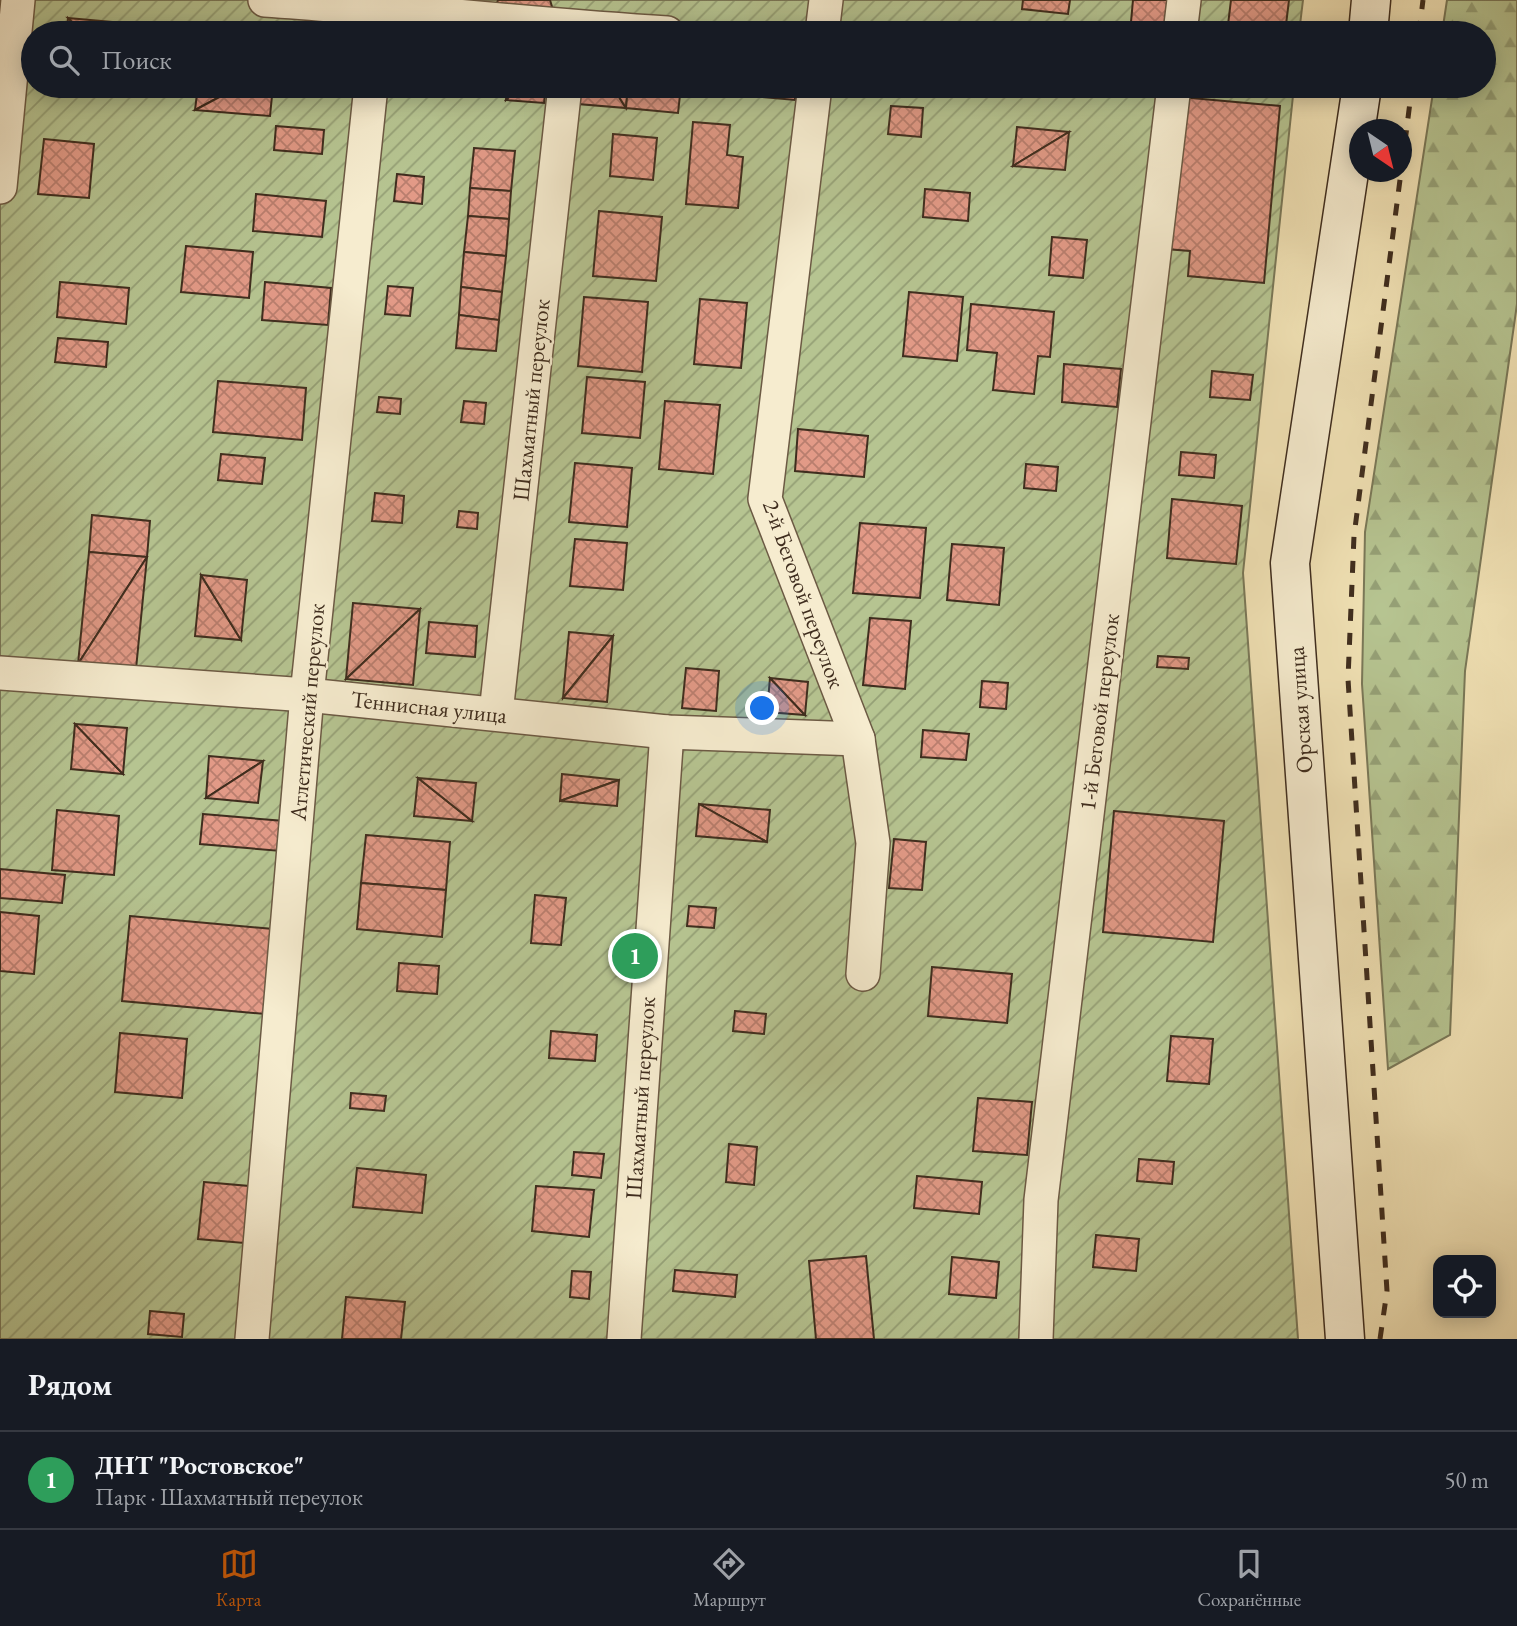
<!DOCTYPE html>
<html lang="ru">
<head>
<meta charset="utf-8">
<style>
  body { margin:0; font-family:"EB Garamond",serif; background:#242831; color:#f1f3f6 }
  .controls { position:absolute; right:21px; bottom:21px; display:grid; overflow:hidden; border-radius:14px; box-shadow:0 4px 18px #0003 }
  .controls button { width:63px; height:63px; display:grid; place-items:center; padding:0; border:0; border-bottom:2px solid #363941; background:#171b24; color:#f1f3f6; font:35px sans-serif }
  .compass { position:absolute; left:1349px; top:119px; width:63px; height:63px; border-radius:50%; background:#171b24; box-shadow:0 4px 18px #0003; rotate:145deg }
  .you { position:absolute; left:763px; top:709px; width:24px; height:24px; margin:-18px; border:5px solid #fff; border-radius:50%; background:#1a73e8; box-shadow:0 0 0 10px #1a73e833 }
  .badge { display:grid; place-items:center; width:46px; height:46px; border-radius:50%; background:#b45309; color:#fff; font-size:23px; font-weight:700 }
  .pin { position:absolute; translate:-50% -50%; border:4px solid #fff; box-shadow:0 2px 7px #0006 }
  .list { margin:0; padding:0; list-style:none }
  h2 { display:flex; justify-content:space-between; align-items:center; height:91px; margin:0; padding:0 28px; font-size:30px }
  h2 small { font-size:23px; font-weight:400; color:#9ea1a6 }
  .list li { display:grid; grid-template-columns:46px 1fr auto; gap:21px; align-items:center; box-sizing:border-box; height:98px; padding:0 28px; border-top:2px solid #363941 }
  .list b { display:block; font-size:26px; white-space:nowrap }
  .list p { margin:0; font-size:23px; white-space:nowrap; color:#9ea1a6 }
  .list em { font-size:23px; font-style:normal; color:#9ea1a6 }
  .icon { flex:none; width:38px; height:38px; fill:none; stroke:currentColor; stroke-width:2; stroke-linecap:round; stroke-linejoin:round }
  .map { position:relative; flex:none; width:1517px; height:1339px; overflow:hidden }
  .search { position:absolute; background:#171b24; box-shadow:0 4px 18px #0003; left:21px; right:21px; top:21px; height:77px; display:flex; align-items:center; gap:18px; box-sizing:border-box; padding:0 24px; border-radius:38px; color:#9ea1a6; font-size:26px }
  .sheet { height:189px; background:#171b24 }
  nav { display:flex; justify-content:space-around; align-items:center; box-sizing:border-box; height:98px; border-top:2px solid #363941; background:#171b24; font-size:19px; color:#9ea1a6 }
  nav a { display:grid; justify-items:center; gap:4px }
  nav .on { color:#b45309 }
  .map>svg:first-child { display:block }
</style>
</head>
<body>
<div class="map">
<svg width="1517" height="1339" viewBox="0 0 1517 1339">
  <defs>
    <pattern id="forest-firs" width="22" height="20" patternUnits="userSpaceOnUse" patternTransform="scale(1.75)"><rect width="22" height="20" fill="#b6c491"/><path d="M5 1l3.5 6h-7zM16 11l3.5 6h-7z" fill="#95a076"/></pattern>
    <pattern id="garden-furrows" width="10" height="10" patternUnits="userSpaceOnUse" patternTransform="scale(1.75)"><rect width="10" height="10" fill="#b6c491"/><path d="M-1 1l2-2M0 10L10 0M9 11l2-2" fill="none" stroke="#95a076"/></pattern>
    <pattern id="building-cross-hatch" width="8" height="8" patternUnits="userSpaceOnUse" patternTransform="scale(1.75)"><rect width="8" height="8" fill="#e29a87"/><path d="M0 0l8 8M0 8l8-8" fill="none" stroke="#b97e6e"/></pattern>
  </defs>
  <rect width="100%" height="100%" fill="#f1e2b5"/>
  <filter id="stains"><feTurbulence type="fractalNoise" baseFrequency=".00286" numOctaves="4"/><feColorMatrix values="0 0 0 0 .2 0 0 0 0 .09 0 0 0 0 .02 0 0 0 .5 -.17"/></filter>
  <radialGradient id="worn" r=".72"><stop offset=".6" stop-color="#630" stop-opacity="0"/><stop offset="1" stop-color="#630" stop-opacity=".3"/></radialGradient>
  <polygon fill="url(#forest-firs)" stroke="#7a7858" stroke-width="2" points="1447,0 1517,0 1517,304 1465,671 1450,1035 1388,1069 1362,684 1365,532 1434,86 1484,86 1484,33 1442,33"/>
  <polygon fill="url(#garden-furrows)" stroke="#7a7858" stroke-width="2" points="0,0 1303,0 1299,33 33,33 33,86 1294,86 1243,573 1298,1339 0,1339"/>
  <g fill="url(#building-cross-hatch)" stroke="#3f2d1e" stroke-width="2">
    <polygon points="498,0 550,0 553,10 497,3"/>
    <polygon points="1023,0 1070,0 1068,14 1022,9"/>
    <polygon points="1133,0 1173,0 1170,33 1130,33"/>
    <polygon points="1231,0 1289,0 1285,33 1227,33"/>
    <polygon points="68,18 84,33 67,33"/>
    <polygon points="68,18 145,25 144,33 84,33"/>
    <polygon points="198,86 240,86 195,110"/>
    <polygon points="240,86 273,86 270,116 195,110"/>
    <polygon points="507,86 520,86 506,100"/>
    <polygon points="520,86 546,86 544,103 506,100"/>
    <polygon points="580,86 612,86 626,108 578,104"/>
    <polygon points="612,86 628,86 626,108"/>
    <polygon points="628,86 681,86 678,113 626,108"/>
    <polygon points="743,86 756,86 742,95"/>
    <polygon points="756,86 796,86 795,100 742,95"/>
    <polygon points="1180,97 1280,106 1264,283 1188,276 1190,251 1166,249"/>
    <polygon points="891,106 923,108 921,137 888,134"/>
    <polygon points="693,122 730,125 727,155 743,157 738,208 686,204"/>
    <polygon points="276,126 324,130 322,154 274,150"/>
    <polygon points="1017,127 1069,132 1013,166"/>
    <polygon points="1069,132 1065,170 1013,166"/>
    <polygon points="613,134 657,138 653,180 610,176"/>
    <polygon points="44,139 94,144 89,198 38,194"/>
    <polygon points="474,148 515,151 511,191 470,188"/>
    <polygon points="397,174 424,177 422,204 394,201"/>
    <polygon points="470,188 511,191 509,219 468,216"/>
    <polygon points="925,189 970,193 968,221 923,217"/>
    <polygon points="256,194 326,201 322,237 253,231"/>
    <polygon points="599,211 662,217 656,281 593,276"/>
    <polygon points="468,216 509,219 506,256 464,252"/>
    <polygon points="1052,237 1087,240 1083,278 1049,275"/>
    <polygon points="186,246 253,252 249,298 181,292"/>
    <polygon points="464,252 506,256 502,292 461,287"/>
    <polygon points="60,282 129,288 126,324 57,317"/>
    <polygon points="265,282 331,288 328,325 262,320"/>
    <polygon points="388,286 413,288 410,316 385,314"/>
    <polygon points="461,287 502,292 499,320 459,315"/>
    <polygon points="909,292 963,297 957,361 903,356"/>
    <polygon points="584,297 648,302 642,372 578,366"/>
    <polygon points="700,299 747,303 741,368 694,364"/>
    <polygon points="971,304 1054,312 1050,357 1038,356 1034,394 993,390 997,353 967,350"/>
    <polygon points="459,315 499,320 496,351 456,348"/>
    <polygon points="58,338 108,342 106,367 55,362"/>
    <polygon points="1064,364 1121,369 1117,407 1062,402"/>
    <polygon points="1212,371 1253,375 1250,400 1210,397"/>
    <polygon points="587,377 645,382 640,438 582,433"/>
    <polygon points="218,381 306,388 302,440 213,432"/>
    <polygon points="379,397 401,399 400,414 377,412"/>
    <polygon points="464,401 486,403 484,424 461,422"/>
    <polygon points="665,401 720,405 713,474 659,469"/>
    <polygon points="798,429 868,436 864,477 795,471"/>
    <polygon points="1181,452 1216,455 1214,478 1179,475"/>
    <polygon points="221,454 265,458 262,484 218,480"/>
    <polygon points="575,463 632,468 627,527 569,522"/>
    <polygon points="1026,464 1058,467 1056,491 1024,488"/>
    <polygon points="375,493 404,496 402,523 372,521"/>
    <polygon points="1172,499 1242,506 1236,564 1167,558"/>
    <polygon points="459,511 478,513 477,529 457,527"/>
    <polygon points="92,515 150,521 147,557 89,552"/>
    <polygon points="860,523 926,528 920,598 853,593"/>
    <polygon points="575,539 627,543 623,590 570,586"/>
    <polygon points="952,544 1004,548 999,605 947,600"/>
    <polygon points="89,552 147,557 78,664"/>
    <polygon points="147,557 136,669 78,664"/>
    <polygon points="201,575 241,640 195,636"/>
    <polygon points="201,575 247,580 241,640"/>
    <polygon points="353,603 420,609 346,679"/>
    <polygon points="420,609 413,685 346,679"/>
    <polygon points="870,618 911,621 905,689 863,685"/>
    <polygon points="429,622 477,626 475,657 426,653"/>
    <polygon points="569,632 613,636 563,698"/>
    <polygon points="613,636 607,702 563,698"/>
    <polygon points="1158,656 1189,658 1188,669 1157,667"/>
    <polygon points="686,668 719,671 716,711 682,708"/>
    <polygon points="770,678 805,715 767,712"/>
    <polygon points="770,678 808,682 805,715"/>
    <polygon points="982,681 1008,683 1006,709 980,707"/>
    <polygon points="75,724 123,774 71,769"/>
    <polygon points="75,724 127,728 123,774"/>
    <polygon points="923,730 969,734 966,760 921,757"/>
    <polygon points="209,756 263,761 206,798"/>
    <polygon points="263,761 258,803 206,798"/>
    <polygon points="562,774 619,780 560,801"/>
    <polygon points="418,778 472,821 414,816"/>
    <polygon points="418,778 476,783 472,821"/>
    <polygon points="619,780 617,806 560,801"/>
    <polygon points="699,804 770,810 767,842"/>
    <polygon points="699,804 767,842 696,836"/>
    <polygon points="57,810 119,816 114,875 52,870"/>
    <polygon points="1114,811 1224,821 1213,942 1103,932"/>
    <polygon points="203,814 284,821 281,851 200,844"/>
    <polygon points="366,835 450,842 446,890 361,883"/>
    <polygon points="894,839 926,842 922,890 889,888"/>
    <polygon points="0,869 65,875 62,903 0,898"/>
    <polygon points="361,883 446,890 442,937 357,929"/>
    <polygon points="535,895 566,898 561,945 531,943"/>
    <polygon points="689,906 716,908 714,928 687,926"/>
    <polygon points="0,912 39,916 34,974 0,971"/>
    <polygon points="130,916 273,929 265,1014 122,1001"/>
    <polygon points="399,963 439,966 437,994 397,991"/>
    <polygon points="932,967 1012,974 1007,1023 928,1016"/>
    <polygon points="735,1011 766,1014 764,1034 733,1031"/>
    <polygon points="551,1031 597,1035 595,1061 549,1058"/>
    <polygon points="120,1033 187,1039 182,1098 115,1092"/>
    <polygon points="1171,1036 1213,1039 1209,1084 1167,1081"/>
    <polygon points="351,1093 386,1096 384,1111 350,1108"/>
    <polygon points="978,1098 1032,1102 1027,1155 973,1151"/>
    <polygon points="729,1144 757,1147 754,1185 726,1182"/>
    <polygon points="574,1152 604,1154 601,1178 572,1175"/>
    <polygon points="1139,1159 1174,1162 1172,1184 1137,1181"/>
    <polygon points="357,1168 426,1175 422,1213 353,1207"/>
    <polygon points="917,1176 982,1182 979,1214 914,1208"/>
    <polygon points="204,1182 249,1186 244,1243 198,1239"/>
    <polygon points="536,1186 594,1190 589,1237 532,1231"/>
    <polygon points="1096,1235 1139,1239 1136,1271 1093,1267"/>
    <polygon points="866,1256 874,1339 816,1339 809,1261"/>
    <polygon points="952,1257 999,1262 996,1298 949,1294"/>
    <polygon points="675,1270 737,1275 735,1297 673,1291"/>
    <polygon points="572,1271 591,1272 589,1299 570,1297"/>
    <polygon points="346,1297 405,1302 401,1339 342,1339"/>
    <polygon points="150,1311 184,1314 182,1337 148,1334"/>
  </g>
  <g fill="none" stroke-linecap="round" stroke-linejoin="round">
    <defs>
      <g id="minor">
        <path d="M265,0C399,9 533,25 667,33"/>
        <polyline points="822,33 826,0"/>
        <polyline points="1180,33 1184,0"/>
        <polyline points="815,86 765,499 858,739 873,843 863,974"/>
        <polyline points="0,187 18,0"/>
        <polyline points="0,673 307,695 667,732 858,739"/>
        <polyline points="496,713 565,86"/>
        <polyline points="252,1339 307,695 371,86"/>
        <polyline points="624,1339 667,732"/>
        <polyline points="1036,1339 1041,1200 1174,86"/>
      </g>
      <g id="secondary">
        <polyline points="1368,33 1371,0"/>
        <polyline points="1345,1339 1290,563 1362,86"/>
      </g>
    </defs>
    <use href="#minor" stroke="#6c5a44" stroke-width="36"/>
    <use href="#secondary" stroke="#3f2d1e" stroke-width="41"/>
    <use href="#minor" stroke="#f6eccf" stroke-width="33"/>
    <use href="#secondary" stroke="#f6eccf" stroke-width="38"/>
    <g stroke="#3f2d1e" stroke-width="5" stroke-dasharray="12 12" stroke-linecap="butt">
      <polyline points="1419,33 1423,0"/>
      <polyline points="1402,166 1412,86"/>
      <polyline points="1380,1339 1387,1291 1348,679 1354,536 1401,172"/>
    </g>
  </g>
  <g text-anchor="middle" stroke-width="5" stroke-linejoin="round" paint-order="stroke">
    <g font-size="23" fill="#3f2d1e" stroke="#f6eccf">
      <text transform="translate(531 400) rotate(-84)" y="8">Шахматный переулок</text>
      <text transform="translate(804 594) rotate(70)" y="8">2-й Беговой переулок</text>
      <text transform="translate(429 707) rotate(6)" y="8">Теннисная улица</text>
      <text transform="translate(1300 710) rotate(-94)" y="8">Орская улица</text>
      <text transform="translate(307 712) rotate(-85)" y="8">Атлетический переулок</text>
      <text transform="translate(1099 712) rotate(-83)" y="8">1-й Беговой переулок</text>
      <text transform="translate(640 1098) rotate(-86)" y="8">Шахматный переулок</text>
    </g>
  </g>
  <rect width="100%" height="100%" filter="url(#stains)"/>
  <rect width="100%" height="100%" fill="url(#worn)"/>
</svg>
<div class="controls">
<button><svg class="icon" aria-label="locate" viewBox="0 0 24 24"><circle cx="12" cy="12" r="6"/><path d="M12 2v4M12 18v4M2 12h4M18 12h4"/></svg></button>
</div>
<svg class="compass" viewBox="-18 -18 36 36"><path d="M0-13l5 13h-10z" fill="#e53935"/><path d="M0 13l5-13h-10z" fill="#9ea1a6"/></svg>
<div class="you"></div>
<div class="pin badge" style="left:635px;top:956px;background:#2e9e5b">1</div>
<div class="search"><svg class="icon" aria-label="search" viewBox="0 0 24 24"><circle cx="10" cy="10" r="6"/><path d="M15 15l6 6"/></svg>Поиск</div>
</div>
<section class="sheet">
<h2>Рядом<small></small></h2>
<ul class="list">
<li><span class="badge" style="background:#2e9e5b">1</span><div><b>ДНТ &quot;Ростовское&quot;</b><p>Парк · Шахматный переулок</p></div><em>50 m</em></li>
</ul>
</section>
<nav>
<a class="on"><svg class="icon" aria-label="map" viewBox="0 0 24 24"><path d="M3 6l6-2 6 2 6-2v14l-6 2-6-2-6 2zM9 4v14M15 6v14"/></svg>Карта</a>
<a><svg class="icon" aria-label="directions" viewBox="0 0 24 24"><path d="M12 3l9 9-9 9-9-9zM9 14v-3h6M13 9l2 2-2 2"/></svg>Маршрут</a>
<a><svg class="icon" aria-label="saved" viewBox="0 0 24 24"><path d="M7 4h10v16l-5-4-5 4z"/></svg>Сохранённые</a>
</nav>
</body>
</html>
